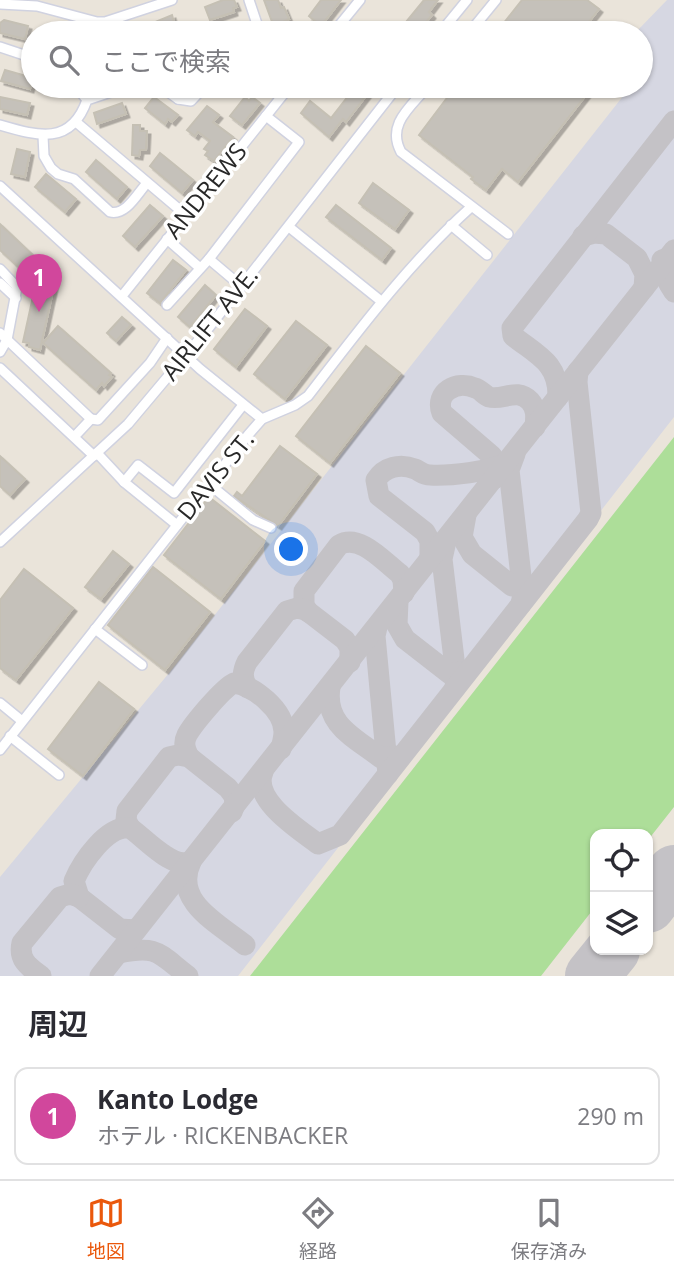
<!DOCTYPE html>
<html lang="ja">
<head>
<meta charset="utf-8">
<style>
  body { margin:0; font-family:"Open Sans","Noto Sans JP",sans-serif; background:#f2f2f3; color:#2b2b33 }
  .controls { position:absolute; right:21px; bottom:21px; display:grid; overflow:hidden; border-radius:14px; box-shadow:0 2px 5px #0004 }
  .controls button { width:63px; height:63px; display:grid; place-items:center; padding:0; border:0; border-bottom:2px solid #e1e1e2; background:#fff; color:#2b2b33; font:35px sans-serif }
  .you { position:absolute; left:292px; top:550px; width:24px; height:24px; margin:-18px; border:5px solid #fff; border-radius:50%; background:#1a73e8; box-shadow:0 0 0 10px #1a73e833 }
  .badge { display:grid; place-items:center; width:46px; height:46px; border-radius:50%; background:#ea580c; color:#fff; font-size:23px; font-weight:700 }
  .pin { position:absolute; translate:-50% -58px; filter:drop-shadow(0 2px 4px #0008) }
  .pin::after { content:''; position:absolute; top:37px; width:24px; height:21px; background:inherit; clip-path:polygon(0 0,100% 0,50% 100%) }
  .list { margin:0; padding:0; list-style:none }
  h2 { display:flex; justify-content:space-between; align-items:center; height:91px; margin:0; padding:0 28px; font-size:30px }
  h2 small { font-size:23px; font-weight:400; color:#7c7c81 }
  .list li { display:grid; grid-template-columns:46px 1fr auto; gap:21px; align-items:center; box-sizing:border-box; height:98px; margin:0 14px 14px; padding:0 14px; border:2px solid #e1e1e2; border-radius:14px }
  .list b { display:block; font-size:26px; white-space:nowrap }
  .list p { margin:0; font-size:23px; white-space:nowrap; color:#7c7c81 }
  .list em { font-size:23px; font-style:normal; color:#7c7c81 }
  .icon { flex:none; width:38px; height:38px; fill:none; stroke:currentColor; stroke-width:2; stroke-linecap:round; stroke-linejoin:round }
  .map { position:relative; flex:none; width:674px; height:976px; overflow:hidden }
  .search { position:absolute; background:#fff; box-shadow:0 2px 5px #0004; left:21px; right:21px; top:21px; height:77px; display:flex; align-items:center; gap:18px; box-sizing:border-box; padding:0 24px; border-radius:38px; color:#7c7c81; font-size:26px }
  .sheet { height:203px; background:#fff }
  nav { display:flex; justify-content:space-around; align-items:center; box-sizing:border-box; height:98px; border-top:2px solid #e1e1e2; background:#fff; font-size:19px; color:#7c7c81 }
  nav a { display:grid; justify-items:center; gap:4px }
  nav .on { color:#ea580c }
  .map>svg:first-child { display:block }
</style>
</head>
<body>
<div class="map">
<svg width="674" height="976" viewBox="0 0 674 976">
  <defs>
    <filter id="shadow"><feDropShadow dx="3.5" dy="3.5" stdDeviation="0" flood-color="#0004"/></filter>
  </defs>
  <rect width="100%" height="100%" fill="#eae4da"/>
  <polygon fill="#d6d7e2" points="667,0 674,0 674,417 238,976 0,976 0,877 169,673 631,86 641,86 641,73 647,66 641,61 641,40 643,38 637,31"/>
  <polygon fill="#adde99" points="674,437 674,807 648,840 648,834 595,834 595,907 541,976 250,976"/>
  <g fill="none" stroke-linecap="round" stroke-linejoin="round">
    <g stroke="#c4c2c6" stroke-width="21">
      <polyline points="583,236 594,233 606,234 637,258 645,274 644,288"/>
      <polyline points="662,260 668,258 669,284 674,292"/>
      <path d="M558,397C559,363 537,355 513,336L512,328L674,121"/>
      <polyline points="515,454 509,470 523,594 521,604"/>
      <path d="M494,479L492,456L442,413C434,392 457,380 475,388C480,389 484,395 489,397C503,401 517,387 530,401C537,409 536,417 535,427"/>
      <polyline points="466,515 462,537 472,554 512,586 532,586"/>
      <polyline points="446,541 442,559 456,676 455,688"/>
      <path d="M430,557V541L425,532L379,496L376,480C384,467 400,463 415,469C420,471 423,475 430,475C449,476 490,472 506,463"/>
      <polyline points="398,601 397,625 405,639 450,674 466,671"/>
      <path d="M308,612L304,605V591L339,545C360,533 384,562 400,574L403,580L404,593"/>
      <polyline points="377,627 375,636 388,774"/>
      <path d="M330,687C324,725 354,737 381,758L395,756"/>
      <path d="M248,688C242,679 242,672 247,662L287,611L297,608L306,610L345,640L350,648V662"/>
      <path d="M189,757C185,749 183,743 187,735C193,724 223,688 234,683C254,686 284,710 284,732C284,738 282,744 281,749"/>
      <path d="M263,772C251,800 300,830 318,844L340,835L588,519L591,513L577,382L578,371"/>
      <polyline points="130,828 126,820 127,811 169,757 178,755 189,757 228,788 234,796 235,804 232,812"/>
      <path d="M191,862C172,901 219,924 245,945"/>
      <path d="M136,930L120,929L79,897L74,881C82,862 107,825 130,828C145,838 173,871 191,861"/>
      <path d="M119,953C158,945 158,953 188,976"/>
      <path d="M41,976C29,967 18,960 22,943L60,897L70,894L79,897"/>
      <polyline points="100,976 674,250"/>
    </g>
    <g stroke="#c4c2c6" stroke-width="54">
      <polyline points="648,906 674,872"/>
      <polyline points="592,976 613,950"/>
    </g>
  </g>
  <g fill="#c5c1ba" stroke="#c5c0b4" stroke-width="2" filter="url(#shadow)">
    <polygon points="223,0 234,0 237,7 233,8 234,12 210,20 205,7"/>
    <polygon points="264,0 278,0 281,8 284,7 289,19 274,27"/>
    <polygon points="321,0 341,0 321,26 309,16"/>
    <polygon points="424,0 438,0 429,12 432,15 417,33 397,33"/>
    <polygon points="522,0 587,0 599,9 580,33 496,33"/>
    <polygon points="172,15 175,26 169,28 171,33 145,33 143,27"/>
    <polygon points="4,20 28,26 25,39 0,33 0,23"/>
    <polygon points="5,70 33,78 30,89 1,81"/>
    <polygon points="356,86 361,86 369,92 346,122 343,119 329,137 301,113 310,101 331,118"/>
    <polygon points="456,86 593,86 518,182 502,169 486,190 471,179 473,177 419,135"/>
    <polygon points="0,97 30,103 27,115 0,109"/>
    <polygon points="154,97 178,115 172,122 168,119 165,124 145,108"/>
    <polygon points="245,97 249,101 252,97 260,103 242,125 230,116"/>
    <polygon points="122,103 126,114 97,124 94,113"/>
    <polygon points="207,106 219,115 213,122 233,137 214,161 205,155 208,151 204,149 210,141 198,132 195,136 187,130"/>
    <polygon points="133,125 140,125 140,131 147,131 146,150 140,150 139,156 132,155"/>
    <polygon points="17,149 30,152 25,177 11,174"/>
    <polygon points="160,153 193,180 182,193 150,166"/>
    <polygon points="96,160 127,187 117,199 86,172"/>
    <polygon points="46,174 76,199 65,212 35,187"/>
    <polygon points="373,183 409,210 395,229 359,203"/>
    <polygon points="150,205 163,216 135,247 123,236"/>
    <polygon points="336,205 391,248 382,260 326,217"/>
    <polygon points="0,224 56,277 40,350 29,347 29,343 23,342 36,283 0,250"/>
    <polygon points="173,260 186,270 160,303 147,293"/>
    <polygon points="205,285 216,295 190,327 178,317"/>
    <polygon points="245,309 267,326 236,367 214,349"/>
    <polygon points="122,317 131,325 116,341 107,333"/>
    <polygon points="296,321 327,345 285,399 254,374"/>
    <polygon points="58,326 111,373 109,375 112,377 104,386 102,383 96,390 43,343"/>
    <polygon points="366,346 400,373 330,463 296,436"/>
    <polygon points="280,446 317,474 278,526 234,496 237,492 242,496"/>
    <polygon points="0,456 25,479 10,495 0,486"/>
    <polygon points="209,497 265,541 221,599 164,555"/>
    <polygon points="113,551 129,564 101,599 85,587"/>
    <polygon points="153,567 210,612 165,670 108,625"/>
    <polygon points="24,569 73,608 16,680 0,668 0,600"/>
    <polygon points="99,682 134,709 83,776 48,749"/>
  </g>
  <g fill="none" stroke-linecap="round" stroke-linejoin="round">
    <defs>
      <g id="minor">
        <polyline points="249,0 260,33"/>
        <polyline points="0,4 37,6 97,22 105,22 172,0"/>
        <polyline points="333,33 360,0"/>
        <polyline points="440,33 467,0"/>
        <polyline points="469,33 496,0"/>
        <polyline points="0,47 33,58"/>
        <polyline points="76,86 87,100"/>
        <polyline points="160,86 178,99 191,101 205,86"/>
        <path d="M428,86C411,107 386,124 401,152L508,234"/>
        <polyline points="178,99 182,86"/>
        <polyline points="76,122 187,216"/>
        <path d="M0,125C38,136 71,146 87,100L129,86"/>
        <path d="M43,136L44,156L51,168L58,174L74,179L110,212C126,216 137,194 147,183"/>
        <polyline points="0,186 200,369 262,419"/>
        <polyline points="451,225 487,255"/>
        <polyline points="289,227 381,301"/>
        <polyline points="167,239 200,268"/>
        <polyline points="209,259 241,286"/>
        <polyline points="0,269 17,287 7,340 0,352"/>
        <polyline points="0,283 16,298"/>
        <polyline points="122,296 290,86"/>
        <polyline points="167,305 209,259 299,142 266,116"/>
        <polyline points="0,333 91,419 75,436"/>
        <polyline points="0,368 94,456"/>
        <polyline points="91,419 98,420 150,363 167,338"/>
        <polyline points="97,453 124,482 177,525"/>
        <polyline points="124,482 138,465 174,493 243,405"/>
        <polyline points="209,484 253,520 271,528"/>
        <polyline points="0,542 128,424 207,330 398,86"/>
        <polyline points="95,629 142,665"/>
        <polyline points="0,703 22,721"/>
        <polyline points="10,736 59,775"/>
        <path d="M0,750L248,435L262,419L295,405L308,396C359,330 409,263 471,207"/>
      </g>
    </defs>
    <use href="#minor" stroke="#d0d2e0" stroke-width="12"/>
    <use href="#minor" stroke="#fff" stroke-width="9"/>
  </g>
  <g text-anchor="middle" stroke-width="7" stroke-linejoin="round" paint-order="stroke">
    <g font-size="24" fill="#282828" stroke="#fff">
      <text transform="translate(206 191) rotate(-51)" y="8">ANDREWS</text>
      <text transform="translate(210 324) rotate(-51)" y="8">AIRLIFT AVE.</text>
      <text transform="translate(216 476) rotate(-51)" y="8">DAVIS ST.</text>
    </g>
  </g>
</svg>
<div class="controls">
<button><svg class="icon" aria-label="locate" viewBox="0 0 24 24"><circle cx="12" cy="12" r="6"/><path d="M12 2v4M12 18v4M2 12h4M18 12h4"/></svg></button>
<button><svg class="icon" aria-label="layers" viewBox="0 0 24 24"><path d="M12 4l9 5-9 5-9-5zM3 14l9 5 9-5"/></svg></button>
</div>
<div class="you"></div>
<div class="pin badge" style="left:39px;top:312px;background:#d1479c">1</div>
<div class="search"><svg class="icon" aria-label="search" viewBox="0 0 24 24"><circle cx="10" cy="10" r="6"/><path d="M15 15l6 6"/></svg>ここで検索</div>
</div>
<section class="sheet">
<h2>周辺<small></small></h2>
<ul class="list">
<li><span class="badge" style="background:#d1479c">1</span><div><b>Kanto Lodge</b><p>ホテル · RICKENBACKER</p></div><em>290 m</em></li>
</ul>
</section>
<nav>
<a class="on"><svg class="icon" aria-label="map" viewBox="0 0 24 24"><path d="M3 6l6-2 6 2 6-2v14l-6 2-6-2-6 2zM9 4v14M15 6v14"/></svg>地図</a>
<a><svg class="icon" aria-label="directions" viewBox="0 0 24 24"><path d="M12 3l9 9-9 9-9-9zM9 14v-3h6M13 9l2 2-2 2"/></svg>経路</a>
<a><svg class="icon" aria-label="saved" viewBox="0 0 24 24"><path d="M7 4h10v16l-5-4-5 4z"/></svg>保存済み</a>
</nav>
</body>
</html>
